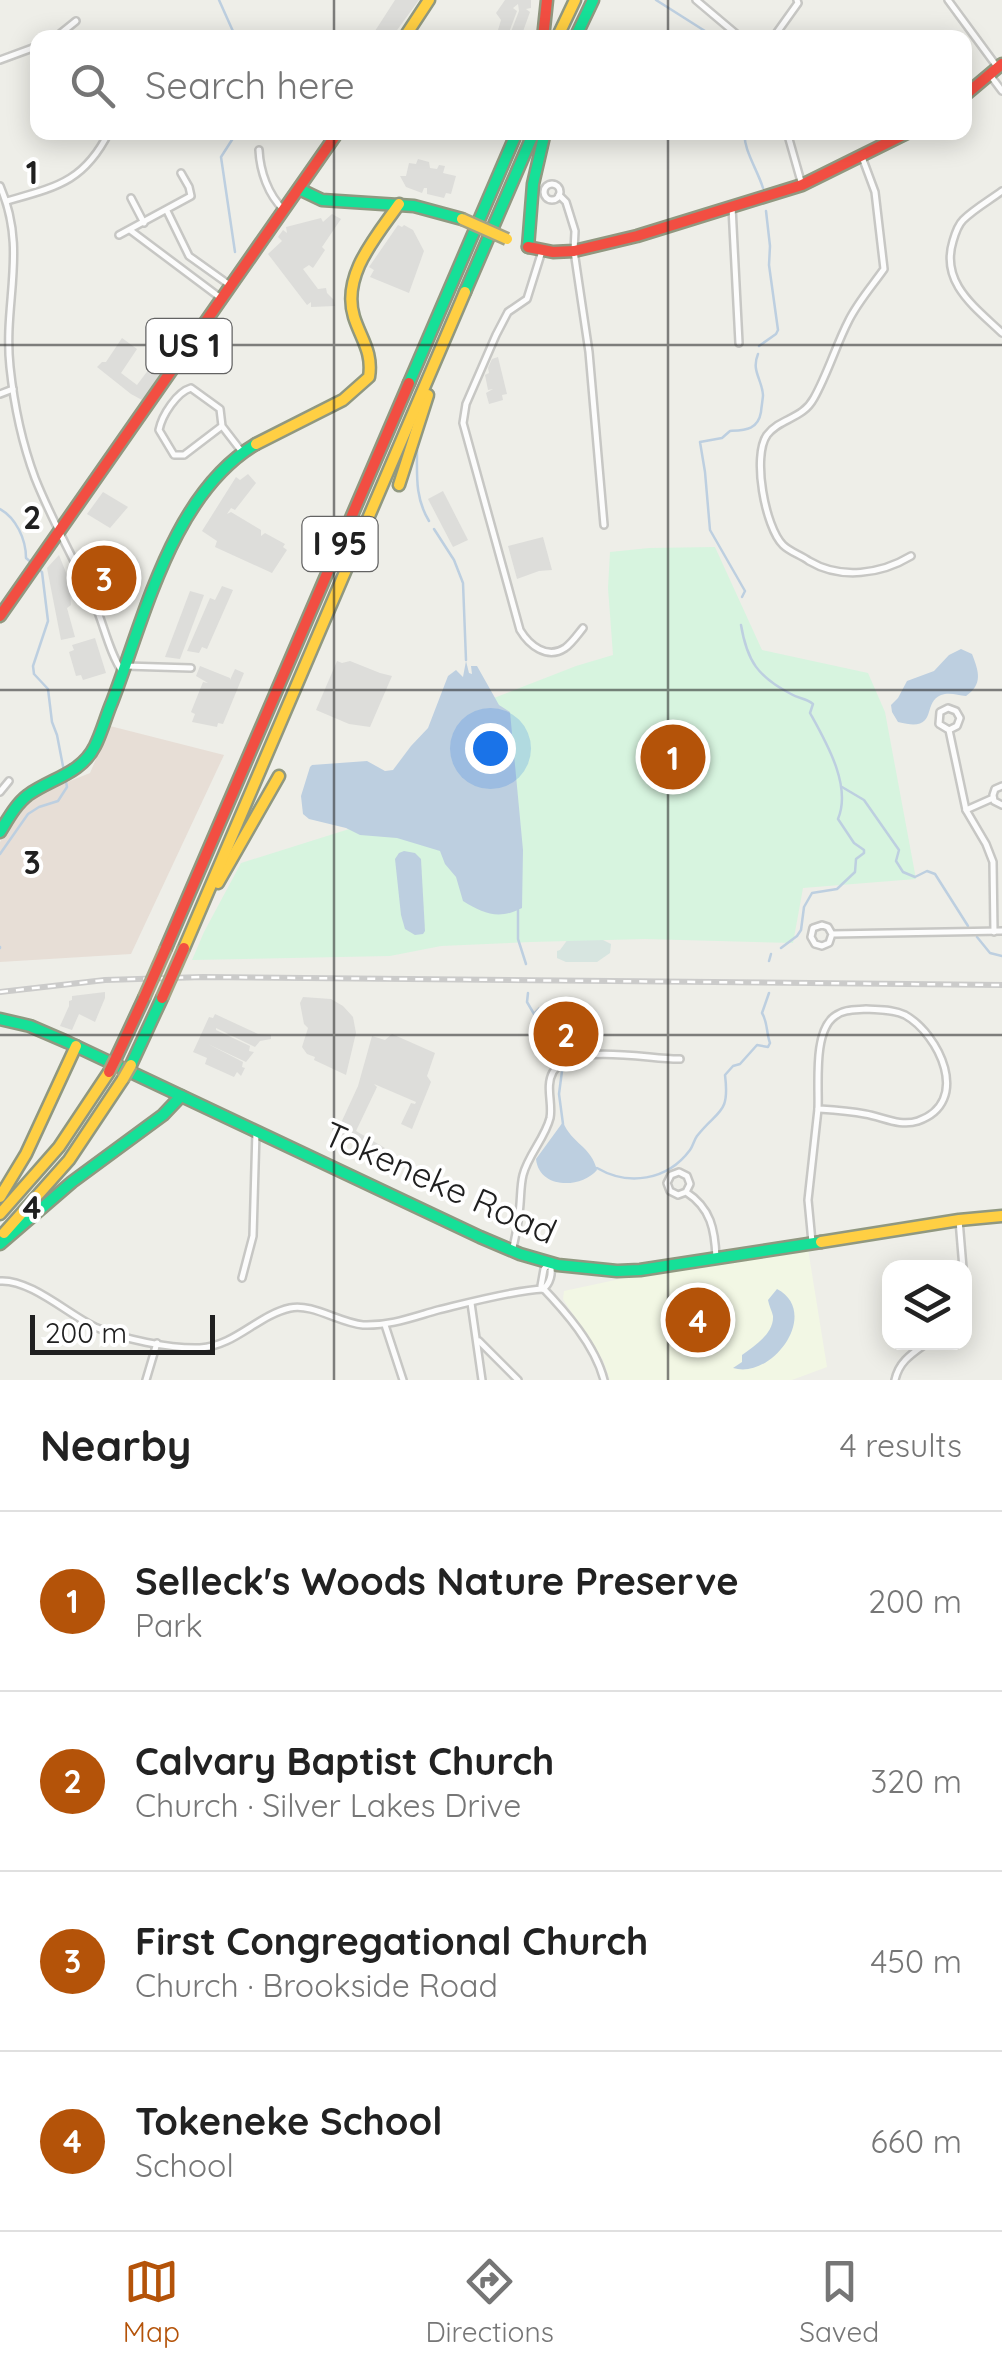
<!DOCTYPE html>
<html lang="en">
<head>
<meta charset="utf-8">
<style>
  body { margin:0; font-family:Quicksand,sans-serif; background:#f6f6f6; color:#222 }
  .controls { position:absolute; right:30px; bottom:30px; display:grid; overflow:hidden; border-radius:20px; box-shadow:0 5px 25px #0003 }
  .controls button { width:90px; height:90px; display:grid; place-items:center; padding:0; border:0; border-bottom:2px solid #e0e0e0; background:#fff; color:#222; font:50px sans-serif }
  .scale { position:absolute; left:30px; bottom:25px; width:185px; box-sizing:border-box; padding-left:10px; border:5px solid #202020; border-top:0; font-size:28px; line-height:35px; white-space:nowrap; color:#202020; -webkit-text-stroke:8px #fff; paint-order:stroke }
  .you { position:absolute; left:490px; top:748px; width:35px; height:35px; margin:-25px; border:8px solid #fff; border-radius:50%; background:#1a73e8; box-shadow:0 0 0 15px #1a73e833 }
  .badge { display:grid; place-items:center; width:65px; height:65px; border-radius:50%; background:#b45309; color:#fff; font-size:32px; font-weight:700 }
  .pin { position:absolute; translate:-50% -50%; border:5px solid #fff; box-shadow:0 2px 10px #0006 }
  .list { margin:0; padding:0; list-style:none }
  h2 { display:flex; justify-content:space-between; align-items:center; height:130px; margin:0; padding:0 40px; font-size:42px }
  h2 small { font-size:32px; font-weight:400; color:#767676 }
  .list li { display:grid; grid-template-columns:65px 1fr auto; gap:30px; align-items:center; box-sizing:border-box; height:180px; padding:0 40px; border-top:2px solid #e0e0e0 }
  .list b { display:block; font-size:38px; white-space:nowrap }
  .list p { margin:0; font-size:32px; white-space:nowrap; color:#767676 }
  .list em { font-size:32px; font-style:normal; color:#767676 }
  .icon { flex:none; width:55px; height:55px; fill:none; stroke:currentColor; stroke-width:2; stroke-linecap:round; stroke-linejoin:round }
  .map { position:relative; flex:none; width:1002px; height:1380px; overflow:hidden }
  .search { position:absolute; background:#fff; box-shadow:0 5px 25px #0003; left:30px; right:30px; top:30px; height:110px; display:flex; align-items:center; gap:25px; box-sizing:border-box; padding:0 35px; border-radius:20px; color:#767676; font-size:38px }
  .sheet { height:850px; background:#fff }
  nav { display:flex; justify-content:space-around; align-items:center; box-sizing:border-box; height:140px; border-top:2px solid #e0e0e0; background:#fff; font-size:28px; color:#767676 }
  nav a { display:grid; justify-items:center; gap:5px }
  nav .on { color:#b45309 }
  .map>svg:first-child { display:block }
</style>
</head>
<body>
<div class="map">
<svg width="1002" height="1380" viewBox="0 0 1002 1380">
  <rect width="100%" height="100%" fill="#eeeee8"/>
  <g fill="#ddddda">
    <polygon points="395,0 419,0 392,37 368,37 375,31"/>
    <polygon points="505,0 531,0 531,8 526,9 530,12 521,37 509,37 519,11 518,4 513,8 517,11 508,35 498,30 501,20 496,13"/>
    <polygon points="418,159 429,162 430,168 437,169 439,165 445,166 443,173 456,176 451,194 446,193 444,198 427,194 427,188 424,188 422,193 406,187 400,176 406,176 409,163 416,164"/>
    <polygon points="332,214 341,219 322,247 325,250 313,268 309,265 303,269 318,289 326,288 327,293 334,300 335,306 311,307 311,302 307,305 268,254 282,241 278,237 283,230 287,233 286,227 321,218 323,222"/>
    <polygon points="398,225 402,227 404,225 413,230 424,251 409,293 370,277 374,270 369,267"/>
    <polygon points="122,338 137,349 121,373 137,385 155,361 153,359 155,355 160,354 166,345 175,352 142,400 131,394 97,367 102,362 106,362"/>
    <polygon points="498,357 507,394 502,395 503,400 489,404 486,393 493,389 488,390 485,375 489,373 488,368 492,359"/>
    <polygon points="248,474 256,483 235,510 231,508 227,514 231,512 261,530 261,536 265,533 285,544 283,547 287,550 272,573 215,547 217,541 202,531 236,477 240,480"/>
    <polygon points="443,491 468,540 453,547 428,499"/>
    <polygon points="103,492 128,507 110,528 87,514"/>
    <polygon points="543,537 552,570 539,571 517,579 508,546"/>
    <polygon points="59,555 69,580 71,605 67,608 75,637 61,640 47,568"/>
    <polygon points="222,586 233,590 207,649 202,647 199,653 187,651 210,598 215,600"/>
    <polygon points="190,591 204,595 180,659 165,657"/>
    <polygon points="95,638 106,673 83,680 81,675 76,676 69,652 74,650 72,645"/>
    <polygon points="337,661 342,663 350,661 380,673 392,676 370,727 349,724 316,710"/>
    <polygon points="200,666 230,678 230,680 235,669 244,673 223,724 218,723 217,727 192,722 195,714 191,712 203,682 208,683 196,676"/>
    <polygon points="105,992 105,998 95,1022 79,1014 72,1030 60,1026 69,1006 69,1001 72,1000 72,996"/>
    <polygon points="303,997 331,999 343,1006 353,1017 356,1033 346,1075 314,1060 315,1057 307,1054 302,1047 308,1028 304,1024 300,1003"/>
    <polygon points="215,1014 258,1034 271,1035 271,1039 260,1041 255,1047 216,1028 216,1030 250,1046 249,1051 254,1052 246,1062 208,1044 243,1062 242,1067 245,1068 241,1076 237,1072 234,1077 205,1064 207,1058 193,1052 209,1017 213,1018"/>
    <polygon points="392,1034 435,1053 427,1076 431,1082 412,1129 401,1124 411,1103 415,1104 416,1102 374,1084 377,1087 356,1131 385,1148 382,1158 373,1159 367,1152 354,1145 357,1139 349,1136 346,1142 335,1136 358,1086 372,1036 385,1040"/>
  </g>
  <polygon fill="#e7ded6" points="110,726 224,755 131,954 0,962 0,842 28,803 45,791 90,773"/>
  <polygon fill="#f2f7e4" points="808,1249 827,1367 792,1380 610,1380 603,1360 563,1299 564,1291 634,1276"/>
  <polygon fill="#d7e5e0" points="571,935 601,939 611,944 610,953 597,962 566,962 557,958 557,951 560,950"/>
  <polygon fill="#d7f4df" points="715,547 762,650 868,673 885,712 916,879 803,888 793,943 645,939 531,942 441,946 390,956 192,960 204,932 241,863 438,801 468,708 576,666 613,655 608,588 610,552 649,548"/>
  <g fill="#bdcfe0">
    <path d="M961,649L972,654C979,672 983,684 966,696C958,695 949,692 941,695C921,703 940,733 898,722L892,712L891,705L898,698L907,681L934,671L949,655Z"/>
    <path d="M466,661L469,673L472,674L471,666H477L499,705L510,712L523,850L522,908C499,920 484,914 463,901L456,877L445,864L440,851L397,838L360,835L346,828L309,819L303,814L301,796L310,767L312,765L367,761L385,771L393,770L411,746L428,728L448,676L456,670L463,677Z"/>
    <polygon points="404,851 415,853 421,859 425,931 423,934 415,935 405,929 401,915 395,859 399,853"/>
    <path d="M567,999L574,1000C593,1021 586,1037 564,1053C556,1047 535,1022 533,1013L539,1007L548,1013H553Z"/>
    <path d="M563,1122C572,1144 591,1146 597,1170C581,1189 539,1189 536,1159Z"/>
    <path d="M777,1289C821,1312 773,1380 733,1368L742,1362V1355C754,1346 774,1334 773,1316C772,1311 769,1306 768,1300Z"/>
  </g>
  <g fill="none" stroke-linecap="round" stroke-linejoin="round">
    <g stroke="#bdcfe0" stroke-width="2.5">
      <polyline points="219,0 236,38"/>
      <polyline points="656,0 716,38"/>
      <path d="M745,132C742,147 758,171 763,188"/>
      <polyline points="235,252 221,157 237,132"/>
      <polyline points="759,346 776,334 778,330 769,265 770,246 766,211"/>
      <path d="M417,450C417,476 415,498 429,521"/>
      <path d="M0,509C16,518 26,539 26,558L33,564"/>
      <polyline points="434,529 454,560 463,583 466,660"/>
      <path d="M742,597L745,591L710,530L705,472L700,442L722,438L730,431C745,430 758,430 761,412C761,410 763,398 763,395C762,379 751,371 758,354"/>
      <path d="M741,625C747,661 758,677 791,694C799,699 806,698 813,704L810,713C826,742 852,786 838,819L854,843L864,850V853L856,859L855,872L837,889L812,893L804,907L801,930L797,936L781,948"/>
      <polyline points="842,787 864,800 899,850 896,861 903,872 915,877 927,871 935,874 968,926"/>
      <polyline points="0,854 28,814 39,807 58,801 67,787 57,735 52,722 48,689 34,674 33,666 48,621 42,572 39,570"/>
      <polyline points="518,910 518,939 526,964"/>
      <polyline points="977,937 990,953 1002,956"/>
      <polyline points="0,947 0,948"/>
      <polyline points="769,961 771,954"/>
      <polyline points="528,993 527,1002 534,1014"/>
      <polyline points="561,1060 562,1050"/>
      <polyline points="562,1071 559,1094 563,1124"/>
      <path d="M597,1168C628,1186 667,1181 690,1150C693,1146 694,1140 697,1136C718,1109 730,1115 725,1075L733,1066L740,1064L757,1045L768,1047L770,1043C766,1032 768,1023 762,1013L769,993"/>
    </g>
    <defs>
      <g id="street">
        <polyline points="696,0 741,38"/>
        <polyline points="948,0 998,68"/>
        <polyline points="55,38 76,21"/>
        <polyline points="773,38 798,3 797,0"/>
        <polyline points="0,60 38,46"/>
        <polyline points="990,75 1002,91"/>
        <polyline points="787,132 802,185"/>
        <path d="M259,150C260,171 268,195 284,210"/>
        <path d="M862,157L875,192L884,269C872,286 858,302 849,320C836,345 828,373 814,398C802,420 781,417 767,435C752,456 765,527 783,545C790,552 801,555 809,561C841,580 881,574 911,556"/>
        <circle cx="552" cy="192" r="8"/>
        <path d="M0,186C28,250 3,302 10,367C14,405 22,443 35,478C52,521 75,561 94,602C104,625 109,652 123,673"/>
        <path d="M1002,191C990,200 974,209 963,220C958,225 955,234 953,241C940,283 975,307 1002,333"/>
        <polyline points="559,195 566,202 575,231 574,251 589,352 604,525"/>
        <polyline points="131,198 144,223"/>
        <path d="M7,201C56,187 84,182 109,132"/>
        <polyline points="732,207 739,343"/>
        <polyline points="167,211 189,256 231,286"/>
        <polyline points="130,230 222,299"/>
        <polyline points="119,235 191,196 189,187 181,173"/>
        <path d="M542,251L527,299L508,312L496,335L466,404L463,423L520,630C529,645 547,660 565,648C572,643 578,634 583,628"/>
        <polyline points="0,394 13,389"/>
        <path d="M222,426L184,455H174L159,430C162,415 177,392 191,388L220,409L222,426L242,452"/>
        <polyline points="125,666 191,668"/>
        <polyline points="949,730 957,726 960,718 956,711 948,708 940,712 939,724 949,730 966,810 986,844 993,862 994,932"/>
        <polyline points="1002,786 995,789 993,795 994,801 1002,805"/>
        <polyline points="0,792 9,781"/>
        <polyline points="966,810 993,798"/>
        <polyline points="832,934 829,943 822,946 815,944 811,937 813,928 822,925 828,927 832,934 1002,931"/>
        <path d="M866,1009C879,1010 893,1009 905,1015C939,1034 972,1102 918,1121C900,1127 883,1117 865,1114C849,1111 833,1110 818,1109C819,1084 813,1031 835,1016C844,1009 855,1010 866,1009Z"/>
        <path d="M686,1192L690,1184L687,1176L679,1172L671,1175L667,1183L670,1191L678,1195L686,1192C711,1208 715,1230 716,1258"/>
        <polyline points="959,1220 963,1268"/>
        <polyline points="812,1242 808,1200 818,1109"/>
        <path d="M512,1252C515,1239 518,1226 519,1213C521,1201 520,1187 523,1175C528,1155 545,1138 550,1118C553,1104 545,1086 553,1072C572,1041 650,1060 680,1059"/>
        <path d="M549,1264L544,1269L541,1286C565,1311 595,1345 604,1380"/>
        <polyline points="242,1278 253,1236 256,1131"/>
        <path d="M0,1281C30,1279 68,1314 95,1327C122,1339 170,1349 200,1348C235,1346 258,1315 290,1308C312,1303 340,1323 363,1325C390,1326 413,1317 438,1310C467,1303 515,1290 543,1289"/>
        <polyline points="964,1288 964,1289"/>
        <path d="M543,1289C550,1284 553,1273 550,1265"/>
        <polyline points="471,1303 482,1380"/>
        <polyline points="385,1325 403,1380"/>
        <polyline points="479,1341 518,1380"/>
        <polyline points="146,1380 157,1343"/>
        <path d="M895,1380C899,1361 913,1353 928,1342"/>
      </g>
      <g id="fast">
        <polyline points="575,38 593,0"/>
        <polyline points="299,189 322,200 414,206 462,219"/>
        <polyline points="528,247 533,184 545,132"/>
        <polyline points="465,292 534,132"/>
        <polyline points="409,383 517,132"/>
        <path d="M0,832C8,819 16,804 28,795C52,778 81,774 95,746C102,732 106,716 112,702C145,617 172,494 256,444"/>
        <polyline points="0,1019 30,1026 67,1042 480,1237 520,1254 558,1265 617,1271 640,1270 821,1242"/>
        <polyline points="131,1065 162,998"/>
        <polyline points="0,1244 72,1182 163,1115 181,1096"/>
      </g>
      <g id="slow">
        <polyline points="404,38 429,0"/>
        <polyline points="557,38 575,0"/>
        <path d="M256,444L343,400L369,377C373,352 361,339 354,317C341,275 377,236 399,204"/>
        <polyline points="399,485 428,395"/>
        <polyline points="218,883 279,776"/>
        <polyline points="184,948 465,292"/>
        <polyline points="0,1197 26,1154 76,1046"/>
        <polyline points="0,1214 59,1147 109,1072"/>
        <polyline points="4,1233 69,1160 123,1079"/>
        <polyline points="821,1242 959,1220 1002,1216"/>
      </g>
      <g id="jam">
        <polyline points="543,38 547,0"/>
        <polyline points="964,96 1002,64"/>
        <polyline points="528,247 553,252 574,251 637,236 802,185 909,132"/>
        <polyline points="0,616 338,132"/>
        <polyline points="166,948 409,383"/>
        <polyline points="116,1058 144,998"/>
      </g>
    </defs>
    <use href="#street" stroke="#c7c7c4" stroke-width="10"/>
    <use href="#fast" stroke="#909880" stroke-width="15"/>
    <use href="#slow" stroke="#909880" stroke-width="15"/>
    <use href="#jam" stroke="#909880" stroke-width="15"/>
    <use href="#street" stroke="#fcfcfc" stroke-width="5"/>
    <use href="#fast" stroke="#16e098" stroke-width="10"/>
    <use href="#slow" stroke="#ffcf43" stroke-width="10"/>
    <use href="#jam" stroke="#f24e42" stroke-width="10"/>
    <defs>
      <polyline id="rail" points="0,992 105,980 203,977 1002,985"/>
    </defs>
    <use href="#rail" stroke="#cbcbca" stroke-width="6"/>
    <use href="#rail" stroke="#fff" stroke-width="2.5" stroke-dasharray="8" stroke-linecap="butt"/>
    <defs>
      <g id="slow-bridge">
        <polyline points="462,219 507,239"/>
        <polyline points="123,1079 131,1065"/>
      </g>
      <g id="jam-bridge">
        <polyline points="144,998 166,948"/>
        <polyline points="162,998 184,948"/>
        <polyline points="109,1072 116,1058"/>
      </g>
    </defs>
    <use href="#slow-bridge" stroke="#a4a384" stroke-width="15" stroke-linecap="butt"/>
    <use href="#jam-bridge" stroke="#a4a384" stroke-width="15" stroke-linecap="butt"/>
    <use href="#slow-bridge" stroke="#ffcf43" stroke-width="10"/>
    <use href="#jam-bridge" stroke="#f24e42" stroke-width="10"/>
  </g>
  <path fill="none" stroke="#202020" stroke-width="2.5" stroke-opacity="0.55" d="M334,0V38M668,0V38M334,132V1380M668,132V1380M0,345H1002M0,690H1002M0,1035H1002"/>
  <g text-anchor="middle" stroke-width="8" stroke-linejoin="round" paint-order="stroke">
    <g fill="#fff" stroke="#636363" stroke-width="2.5">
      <rect x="146.5" y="319" width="85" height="54" rx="8"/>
      <rect x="302.5" y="517" width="75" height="54" rx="8"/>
    </g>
    <g font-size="32" font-weight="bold" fill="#202020">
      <text x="189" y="357">US 1</text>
      <text x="340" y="555">I 95</text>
    </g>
    <g font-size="35" fill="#202020" stroke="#fff">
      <text transform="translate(440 1183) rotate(24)" y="12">Tokeneke Road</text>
    </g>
  </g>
  <g font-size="32" text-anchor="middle" font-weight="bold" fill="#202020" stroke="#fff" stroke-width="8" stroke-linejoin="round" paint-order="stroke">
    <text x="32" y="184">1</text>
    <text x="32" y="529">2</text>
    <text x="32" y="874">3</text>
    <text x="32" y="1219">4</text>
  </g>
</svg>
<div class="controls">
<button><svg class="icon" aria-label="layers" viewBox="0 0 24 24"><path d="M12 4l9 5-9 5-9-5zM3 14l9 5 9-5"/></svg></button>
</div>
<div class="scale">200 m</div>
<div class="you"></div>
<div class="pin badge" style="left:673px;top:757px">1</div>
<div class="pin badge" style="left:566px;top:1034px">2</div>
<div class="pin badge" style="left:104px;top:578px">3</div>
<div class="pin badge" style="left:698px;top:1320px">4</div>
<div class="search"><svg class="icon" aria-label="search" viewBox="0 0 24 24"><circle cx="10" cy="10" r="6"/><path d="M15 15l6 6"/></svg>Search here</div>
</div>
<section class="sheet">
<h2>Nearby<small>4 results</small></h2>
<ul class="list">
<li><span class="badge">1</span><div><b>Selleck's Woods Nature Preserve</b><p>Park</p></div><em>200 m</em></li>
<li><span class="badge">2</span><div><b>Calvary Baptist Church</b><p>Church · Silver Lakes Drive</p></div><em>320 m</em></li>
<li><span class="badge">3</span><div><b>First Congregational Church</b><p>Church · Brookside Road</p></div><em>450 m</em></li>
<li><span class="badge">4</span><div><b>Tokeneke School</b><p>School</p></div><em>660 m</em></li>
</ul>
</section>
<nav>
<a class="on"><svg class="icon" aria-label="map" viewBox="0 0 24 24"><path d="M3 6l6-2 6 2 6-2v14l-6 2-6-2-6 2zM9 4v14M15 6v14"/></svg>Map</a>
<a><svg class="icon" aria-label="directions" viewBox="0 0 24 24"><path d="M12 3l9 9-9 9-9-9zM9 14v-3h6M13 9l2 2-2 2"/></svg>Directions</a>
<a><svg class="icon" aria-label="saved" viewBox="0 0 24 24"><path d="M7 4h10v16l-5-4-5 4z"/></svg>Saved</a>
</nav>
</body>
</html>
